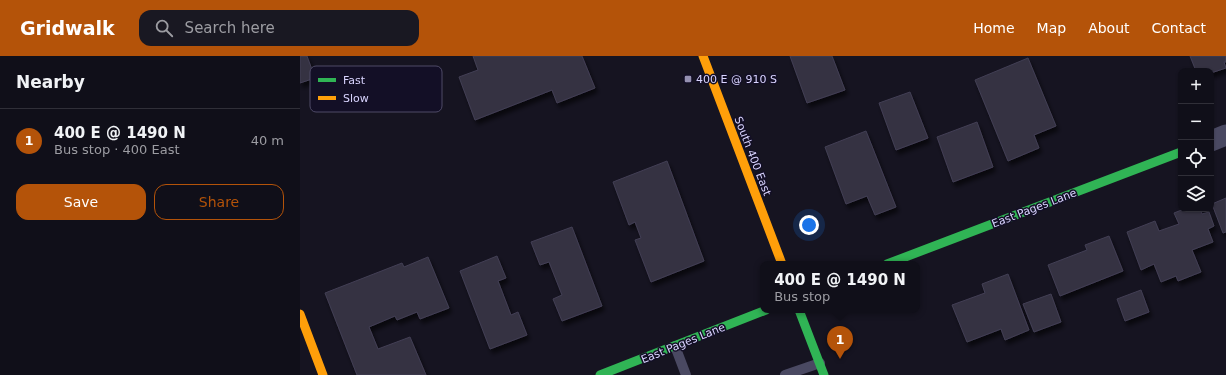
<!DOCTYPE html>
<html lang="en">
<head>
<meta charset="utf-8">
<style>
  body { margin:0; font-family:"DejaVu Sans",sans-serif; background:#191822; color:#f1f3f6 }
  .controls { position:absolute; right:12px; top:12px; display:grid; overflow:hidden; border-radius:8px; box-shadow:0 1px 3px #0004 }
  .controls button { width:36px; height:36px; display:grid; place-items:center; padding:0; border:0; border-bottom:1px solid #302f38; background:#100f19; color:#f1f3f6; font:20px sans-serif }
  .you { position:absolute; left:509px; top:169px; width:14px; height:14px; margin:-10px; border:3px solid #fff; border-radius:50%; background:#1a73e8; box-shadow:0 0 0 6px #1a73e833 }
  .badge { display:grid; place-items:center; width:26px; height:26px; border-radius:50%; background:#b45309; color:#fff; font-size:13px; font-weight:700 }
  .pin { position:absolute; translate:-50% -33px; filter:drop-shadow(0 1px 2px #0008) }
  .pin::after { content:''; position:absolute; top:21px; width:14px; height:12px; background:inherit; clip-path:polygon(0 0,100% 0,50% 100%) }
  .popup { position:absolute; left:460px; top:205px; width:160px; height:52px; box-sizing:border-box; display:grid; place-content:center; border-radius:8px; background:#100f19; filter:drop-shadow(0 1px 3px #0005); font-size:13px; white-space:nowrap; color:#9c9ca2 }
  .popup b { font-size:15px; color:#f1f3f6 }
  .popup::after { content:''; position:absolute; left:50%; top:100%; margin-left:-8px; border:8px solid transparent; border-top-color:#100f19 }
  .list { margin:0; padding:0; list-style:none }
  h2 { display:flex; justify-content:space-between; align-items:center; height:52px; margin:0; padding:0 16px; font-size:17px }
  h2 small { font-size:13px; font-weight:400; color:#9c9ca2 }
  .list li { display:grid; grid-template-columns:26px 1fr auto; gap:12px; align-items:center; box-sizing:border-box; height:64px; padding:0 16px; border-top:1px solid #302f38 }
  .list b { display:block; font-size:15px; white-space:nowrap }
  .list p { margin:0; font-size:13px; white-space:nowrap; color:#9c9ca2 }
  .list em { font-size:13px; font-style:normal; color:#9c9ca2 }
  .actions { display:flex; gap:8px; padding:12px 16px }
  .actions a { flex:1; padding:9px 0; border:1px solid #b45309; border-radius:12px; text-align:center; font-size:14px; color:#b45309 }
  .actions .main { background:#b45309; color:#fff }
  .icon { flex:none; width:22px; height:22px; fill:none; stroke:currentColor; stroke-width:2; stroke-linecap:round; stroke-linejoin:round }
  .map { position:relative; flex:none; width:926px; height:319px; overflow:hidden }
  header { display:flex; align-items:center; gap:24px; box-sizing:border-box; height:56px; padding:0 20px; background:#b45309; color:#fff }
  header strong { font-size:19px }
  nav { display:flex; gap:22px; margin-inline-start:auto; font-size:14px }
  .search { width:280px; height:36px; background:#191822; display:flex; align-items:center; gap:10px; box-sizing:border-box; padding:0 14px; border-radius:12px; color:#9c9ca2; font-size:15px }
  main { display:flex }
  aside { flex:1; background:#100f19 }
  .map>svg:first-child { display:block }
</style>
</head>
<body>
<header>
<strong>Gridwalk</strong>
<div class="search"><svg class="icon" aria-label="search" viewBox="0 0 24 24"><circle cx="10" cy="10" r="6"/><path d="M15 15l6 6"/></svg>Search here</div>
<nav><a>Home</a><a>Map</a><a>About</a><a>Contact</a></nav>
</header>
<main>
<aside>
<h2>Nearby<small></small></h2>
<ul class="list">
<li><span class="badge">1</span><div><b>400 E @ 1490 N</b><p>Bus stop · 400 East</p></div><em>40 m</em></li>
</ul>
<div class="actions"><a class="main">Save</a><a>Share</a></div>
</aside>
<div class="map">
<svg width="926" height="319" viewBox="0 0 926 319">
  <defs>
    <filter id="shadow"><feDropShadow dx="2.5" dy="4.5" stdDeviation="2" flood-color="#0009"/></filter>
  </defs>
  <rect width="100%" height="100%" fill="#161421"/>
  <g fill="#343243" stroke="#433f54" filter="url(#shadow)">
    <polygon points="0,0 7,0 15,22 0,27"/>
    <polygon points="173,0 282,0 295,32 257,47 252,34 175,64 159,21 178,14"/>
    <polygon points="490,0 532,0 545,34 507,47"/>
    <polygon points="890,0 926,0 926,6 924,6 926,12 911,17 911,15 896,15"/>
    <polygon points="728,2 756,70 734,79 739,92 708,105 675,24"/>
    <polygon points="610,36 628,82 596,94 579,47"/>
    <polygon points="677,66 693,111 653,126 637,81"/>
    <polygon points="566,75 596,151 575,159 567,140 546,148 525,91"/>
    <polygon points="367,105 404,205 351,226 335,184 341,182 335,166 329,169 313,126"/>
    <polygon points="926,142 926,176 923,177 912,148"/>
    <polygon points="884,153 900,153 902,158 909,156 914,170 908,173 913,186 892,194 901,216 878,225 876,220 861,226 854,208 841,214 827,176 855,165 859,175 879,168 874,157"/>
    <polygon points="272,171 302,250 262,265 253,243 262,239 249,206 240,209 231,186"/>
    <polygon points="809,180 823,215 760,240 748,209 787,194 785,189"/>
    <polygon points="197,200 206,222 198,225 211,259 218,256 227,279 190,293 160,215"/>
    <polygon points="128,201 149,252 120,263 117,256 97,264 95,260 69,271 78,293 110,281 126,319 57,319 25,237 102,207 104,211"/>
    <polygon points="708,218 729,274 705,284 701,273 667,286 652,249 685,237 682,228"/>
    <polygon points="841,234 849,256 825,265 817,243"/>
    <polygon points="751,238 761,266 734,276 723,248"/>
  </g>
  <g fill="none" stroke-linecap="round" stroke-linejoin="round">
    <g stroke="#4a4962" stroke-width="10">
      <polyline points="375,290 386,319"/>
      <polyline points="485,319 520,307"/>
    </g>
    <polyline stroke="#4a4962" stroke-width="21" points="911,85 926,79"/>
    <g stroke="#30b455" stroke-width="9">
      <polyline points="587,208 881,96"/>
      <polyline points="499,254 524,319"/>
      <polyline points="300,319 466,254"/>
    </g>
    <g stroke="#ff9f0a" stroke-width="9">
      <polyline points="403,0 482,208"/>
      <polyline points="0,258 23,319"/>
    </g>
  </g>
  <rect fill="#9591b1" stroke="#130f26" stroke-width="1.5" x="384" y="19" width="8" height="8" rx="2"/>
  <g text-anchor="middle" stroke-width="3" stroke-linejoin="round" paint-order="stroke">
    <g font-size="11" fill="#d9d4ff" stroke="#130f26" text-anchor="start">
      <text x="396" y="27">400 E @ 910 S</text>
    </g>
    <g font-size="11" fill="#d9d4ff" stroke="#130f26">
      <text transform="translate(453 100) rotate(69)" y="4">South 400 East</text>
      <text transform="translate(734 152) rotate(-21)" y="4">East Pages Lane</text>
      <text transform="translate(383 287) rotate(-22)" y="4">East Pages Lane</text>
    </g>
  </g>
  <rect x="10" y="10" width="132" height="46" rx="6" fill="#130f26" stroke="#4e4a67" stroke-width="1"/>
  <rect x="18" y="22" width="18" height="4" fill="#30b455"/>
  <rect x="18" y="40" width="18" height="4" fill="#ff9f0a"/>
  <g font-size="11" fill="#d9d4ff">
    <text x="43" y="28">Fast</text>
    <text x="43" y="46">Slow</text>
  </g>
</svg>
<div class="controls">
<button>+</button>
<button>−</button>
<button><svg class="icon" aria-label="locate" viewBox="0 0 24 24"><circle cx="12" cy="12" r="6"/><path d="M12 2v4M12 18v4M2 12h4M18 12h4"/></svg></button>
<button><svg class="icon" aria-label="layers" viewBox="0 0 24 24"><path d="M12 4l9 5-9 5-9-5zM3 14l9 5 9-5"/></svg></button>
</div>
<div class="you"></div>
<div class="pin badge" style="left:540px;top:303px">1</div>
<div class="popup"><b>400 E @ 1490 N</b>Bus stop</div>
</div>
</main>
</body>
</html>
